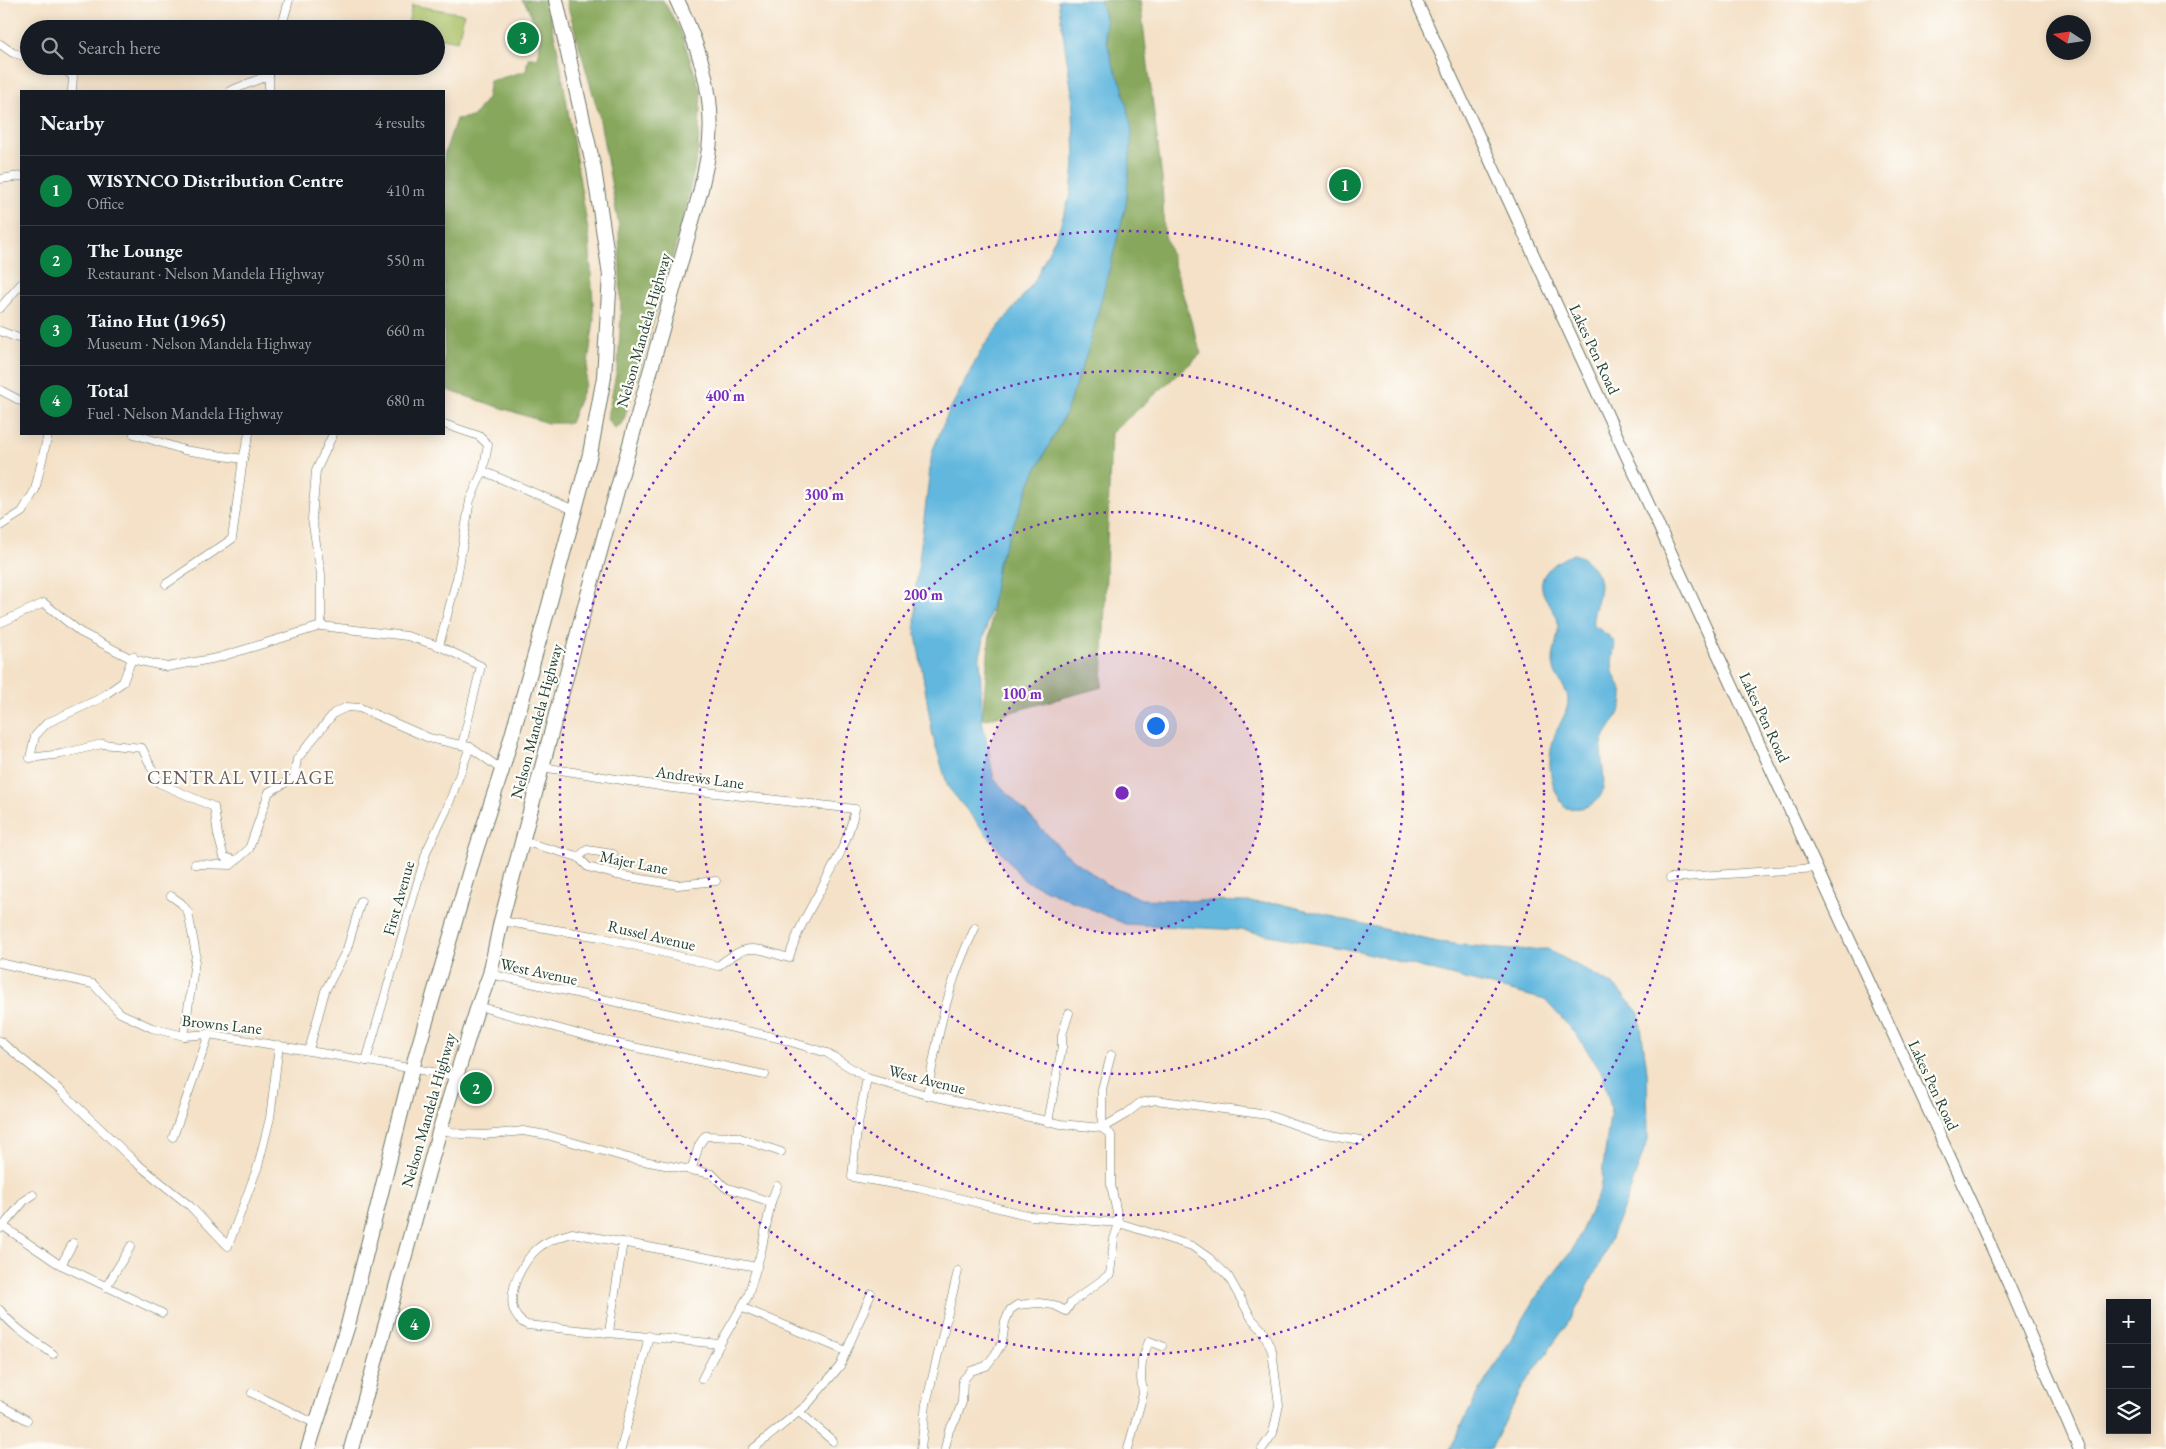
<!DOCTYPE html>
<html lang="en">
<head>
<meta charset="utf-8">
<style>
  body { margin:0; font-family:"EB Garamond",serif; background:#20242c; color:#f1f3f6 }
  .controls { position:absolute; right:15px; bottom:15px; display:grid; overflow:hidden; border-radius:0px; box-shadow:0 2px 12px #0003 }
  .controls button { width:45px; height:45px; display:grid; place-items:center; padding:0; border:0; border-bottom:1px solid #363941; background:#171b24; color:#f1f3f6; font:25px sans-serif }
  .compass { position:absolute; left:2046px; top:15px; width:45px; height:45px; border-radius:50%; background:#171b24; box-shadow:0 2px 12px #0003; rotate:282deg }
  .you { position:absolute; left:1155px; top:725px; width:18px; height:18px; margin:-12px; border:4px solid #fff; border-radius:50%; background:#1a73e8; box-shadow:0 0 0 8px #1a73e833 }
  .badge { display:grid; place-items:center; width:32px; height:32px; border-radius:50%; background:#0b8043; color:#fff; font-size:16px; font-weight:700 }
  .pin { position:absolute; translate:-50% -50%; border:2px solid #fff; box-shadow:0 1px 5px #0006 }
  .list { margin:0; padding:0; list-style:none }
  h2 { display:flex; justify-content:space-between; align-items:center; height:65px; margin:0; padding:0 20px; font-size:21px }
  h2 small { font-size:16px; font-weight:400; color:#9ea1a6 }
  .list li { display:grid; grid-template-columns:32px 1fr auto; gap:15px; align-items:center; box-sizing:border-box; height:70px; padding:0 20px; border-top:1px solid #363941 }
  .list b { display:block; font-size:19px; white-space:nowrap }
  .list p { margin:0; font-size:16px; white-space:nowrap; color:#9ea1a6 }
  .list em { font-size:16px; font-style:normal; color:#9ea1a6 }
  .icon { flex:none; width:28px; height:28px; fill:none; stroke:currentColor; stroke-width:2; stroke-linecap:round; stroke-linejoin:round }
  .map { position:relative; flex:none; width:2166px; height:1449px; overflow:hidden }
  .search { position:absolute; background:#171b24; box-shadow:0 2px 12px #0003; left:20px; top:20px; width:425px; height:55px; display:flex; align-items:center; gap:12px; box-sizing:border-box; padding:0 18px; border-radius:28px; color:#9ea1a6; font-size:19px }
  .panel { position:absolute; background:#171b24; box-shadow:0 2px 12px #0003; left:20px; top:90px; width:425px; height:345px; border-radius:0px }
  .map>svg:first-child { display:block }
</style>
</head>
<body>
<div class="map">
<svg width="2166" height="1449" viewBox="0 0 2166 1449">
  <rect width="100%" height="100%" fill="#fdfcf7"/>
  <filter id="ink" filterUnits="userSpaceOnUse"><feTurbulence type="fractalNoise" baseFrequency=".02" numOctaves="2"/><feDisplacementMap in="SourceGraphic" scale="10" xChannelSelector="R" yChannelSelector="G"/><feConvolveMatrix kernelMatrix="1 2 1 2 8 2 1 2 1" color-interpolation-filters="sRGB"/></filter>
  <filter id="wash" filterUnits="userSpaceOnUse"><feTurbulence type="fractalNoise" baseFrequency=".0096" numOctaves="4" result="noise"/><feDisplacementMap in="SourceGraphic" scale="20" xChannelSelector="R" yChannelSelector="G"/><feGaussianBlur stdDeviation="1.12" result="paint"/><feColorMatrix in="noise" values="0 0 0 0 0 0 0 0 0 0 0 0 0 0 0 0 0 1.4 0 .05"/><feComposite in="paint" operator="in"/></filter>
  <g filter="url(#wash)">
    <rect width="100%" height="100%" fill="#f4e1c7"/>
    <polygon fill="#aac166" stroke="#647f4d" points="412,5 464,14 458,41 436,37 436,29 407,29"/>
    <g fill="#87a75b" stroke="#537248">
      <polygon points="522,0 547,0 559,57 589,236 594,320 585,385 570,423 547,423 444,389 444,155 456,119 473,117 487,98 490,81 526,71 528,58 538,58 541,38 527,6"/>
      <polygon points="566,0 663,0 680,30 701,92 698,152 682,224 623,423 615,429 607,419 618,364 621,315 619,227 599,115"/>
      <polygon points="1100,0 1140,0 1162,178 1164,232 1201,354 1111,433 1102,687 982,720 993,599 998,563 1033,476 1066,412 1089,347 1126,205 1122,84 1112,63 1105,32 1106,21"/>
    </g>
    <g fill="#62b7de" stroke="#407a89">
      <polygon points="1058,0 1100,0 1106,21 1105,32 1112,63 1122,84 1132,131 1126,205 1089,347 1066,412 1033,476 998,563 993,599 980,656 982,720 994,779 1065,853 1106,884 1141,899 1277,903 1437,942 1511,950 1547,949 1615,986 1639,1013 1647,1071 1648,1139 1626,1202 1599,1265 1571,1319 1523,1386 1491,1449 1449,1449 1480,1390 1539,1293 1573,1249 1600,1190 1611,1108 1602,1073 1576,1034 1545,1000 1363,952 1241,930 1125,924 1024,880 948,787 933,737 915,628 916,586 932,452 948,413 983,347 1034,282 1058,232 1071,193 1075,156 1072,93"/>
      <path d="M1573,554C1580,555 1585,559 1590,564C1611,586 1592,601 1593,625L1609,636L1615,643C1613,654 1610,667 1615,677C1618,683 1622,688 1623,695C1624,713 1609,725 1603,740C1596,761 1615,791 1592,804C1583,809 1576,809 1566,808C1548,787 1546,757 1556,732C1561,721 1568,712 1568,700C1568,688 1556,680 1554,669C1550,653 1560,639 1558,623C1557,609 1539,598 1542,581C1545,568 1561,559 1573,554Z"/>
    </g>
  </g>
  <g filter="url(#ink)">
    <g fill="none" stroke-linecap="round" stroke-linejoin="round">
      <defs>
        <g id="street">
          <polyline points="281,29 289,0"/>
          <polyline points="0,44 13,53 29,57"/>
          <polyline points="59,66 73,76 72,91"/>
          <polyline points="269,75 269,91"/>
          <polyline points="230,91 269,75 271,66"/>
          <polyline points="0,179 21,176"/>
          <polyline points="0,308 21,284"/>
          <polyline points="0,331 21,339"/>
          <polyline points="0,390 21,401"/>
          <polyline points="444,424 479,436 488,445 483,471 574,510"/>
          <polyline points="134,434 184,450 243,459"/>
          <polyline points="0,526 22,512 35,490 48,434"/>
          <polyline points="166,584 232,539 243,459 249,434"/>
          <polyline points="0,623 44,603 80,632 132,659 167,667 217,658 321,626 407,636 439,646 481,666 462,745"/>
          <polyline points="321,626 321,574 312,519 316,471 333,434"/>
          <polyline points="439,646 457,578 470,500 483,471"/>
          <polyline points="133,656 123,682 99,699 47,723 35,736 30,758 61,754 102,744 142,748 159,783 214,807 218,835 224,857 235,860"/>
          <polyline points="522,841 578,857 588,867 617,875 678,885 716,881"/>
          <polyline points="578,857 587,850 613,854"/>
          <polyline points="195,864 231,865 249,849 269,792 294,778 297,759 334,713 347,707 360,708 429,738 470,747 502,770"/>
          <polyline points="1670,878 1817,868"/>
          <polyline points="171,896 181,903 188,912 196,954 184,1036"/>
          <path d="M501,921L600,937L718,966C749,941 754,948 789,958C805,903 843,867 855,809L672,788L542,767"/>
          <polyline points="0,963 93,984 120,1013 152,1028 184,1036 209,1034 456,1076"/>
          <polyline points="490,974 778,1038 827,1053 867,1078 927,1095 1061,1124 1102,1128 1126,1114 1140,1103 1156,1100 1268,1115 1315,1132 1360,1140"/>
          <polyline points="478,1006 600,1040 765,1075"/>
          <polyline points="0,1041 60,1090 135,1162 190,1206 228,1246 258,1166 270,1118 279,1045"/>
          <polyline points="309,1050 325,991 347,949 361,901"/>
          <polyline points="1111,1055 1102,1089 1102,1128 1111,1135 1111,1185 1119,1223 1192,1246 1209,1258 1228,1276 1252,1319 1263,1331 1272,1351 1279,1405 1273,1433 1262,1449"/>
          <polyline points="366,1061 427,850 446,811 470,747"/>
          <polyline points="867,1078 857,1130 852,1177 918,1188 1031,1216 1119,1223 1114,1239 1110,1274 1071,1303 1066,1311 1054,1305 1039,1303 1017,1305 1010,1310 1005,1322 1002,1343 994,1356 986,1366 971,1371 963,1380 962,1402 956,1419 949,1430 945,1449"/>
          <path d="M927,1095C938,1034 947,984 975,928"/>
          <polyline points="1048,1122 1062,1047 1062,1035 1069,1013"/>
          <polyline points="440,1129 460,1134 484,1135 523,1131 547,1135 628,1158 712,1174 725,1187 771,1202"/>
          <polyline points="173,1137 209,1034"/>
          <polyline points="691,1171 699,1145 705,1136 737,1137 781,1152"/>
          <polyline points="3,1226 24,1201 33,1195"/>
          <polyline points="0,1229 3,1226 57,1263 162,1313"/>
          <polyline points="61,1265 73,1243"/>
          <polyline points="106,1287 131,1246"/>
          <polyline points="743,1308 846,1351"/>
          <path d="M0,1310C13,1328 35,1341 53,1354"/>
          <polyline points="609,1332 623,1242"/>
          <path d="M720,1344L527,1325C497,1310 519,1265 537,1249C547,1240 560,1237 572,1233L757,1267"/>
          <polyline points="702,1379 720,1344 748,1296 761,1252 771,1202 777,1186"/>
          <polyline points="252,1393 316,1424"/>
          <polyline points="0,1405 27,1420"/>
          <polyline points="799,1412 833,1441"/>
          <polyline points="621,1449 649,1336"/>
          <polyline points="753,1449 807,1405 840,1366 871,1294"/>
          <polyline points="921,1449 926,1404 958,1271"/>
          <polyline points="1128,1449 1143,1394 1141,1378 1142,1360 1149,1341 1162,1346"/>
        </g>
        <polyline id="secondary" points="1416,0 2008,1283 2079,1449"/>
        <g id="highway">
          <polyline points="308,1449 348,1325 412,1069 475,853 502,770 548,609 590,454 604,377 610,275 594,169 556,0"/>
          <path d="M351,1449L440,1129L478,1006L490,974L501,921L586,602L701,189C704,173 709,156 710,140C714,89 698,45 677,0"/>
        </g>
      </defs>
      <use href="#street" stroke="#6a7667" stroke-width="9"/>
      <use href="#secondary" stroke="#6a7667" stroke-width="13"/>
      <use href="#highway" stroke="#6a7667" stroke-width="16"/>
      <use href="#street" stroke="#fff" stroke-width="8"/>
      <use href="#secondary" stroke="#fff" stroke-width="11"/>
      <use href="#highway" stroke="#fff" stroke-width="14"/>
    </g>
  </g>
  <circle cx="1122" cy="793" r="141" fill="#7b2cbf" fill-opacity=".12"/>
  <g fill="none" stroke="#7b2cbf" stroke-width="2.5" stroke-dasharray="2.5 5">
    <circle cx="1122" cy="793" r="141"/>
    <circle cx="1122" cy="793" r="281"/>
    <circle cx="1122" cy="793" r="422"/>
    <circle cx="1122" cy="793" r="562"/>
  </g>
  <g text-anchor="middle" stroke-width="4.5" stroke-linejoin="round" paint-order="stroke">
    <g font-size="16" fill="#1f3d34" stroke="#fdfcf7">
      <text transform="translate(643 330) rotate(-74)" y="6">Nelson Mandela Highway</text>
      <text transform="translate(1595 349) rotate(65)" y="6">Lakes Pen Road</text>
      <text transform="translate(1765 717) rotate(65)" y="6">Lakes Pen Road</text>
      <text transform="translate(536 721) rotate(-75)" y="6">Nelson Mandela Highway</text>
      <text transform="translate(700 777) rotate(8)" y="6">Andrews Lane</text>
      <text transform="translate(634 862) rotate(11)" y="6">Majer Lane</text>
      <text transform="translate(398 898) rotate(-74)" y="6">First Avenue</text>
      <text transform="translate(652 935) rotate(13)" y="6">Russel Avenue</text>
      <text transform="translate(539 971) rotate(12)" y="6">West Avenue</text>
      <text transform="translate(222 1024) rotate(6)" y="6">Browns Lane</text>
      <text transform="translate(927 1079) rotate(14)" y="6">West Avenue</text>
      <text transform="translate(1934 1085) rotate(65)" y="6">Lakes Pen Road</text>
      <text transform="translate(428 1110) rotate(-74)" y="6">Nelson Mandela Highway</text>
    </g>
    <g font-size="19" letter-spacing="1" fill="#645a5f" stroke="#fdfcf7">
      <text x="241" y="784">CENTRAL VILLAGE</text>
    </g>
  </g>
  <circle cx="1122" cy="793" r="8" fill="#7b2cbf" stroke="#fdfcf7" stroke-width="2.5"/>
  <g font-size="15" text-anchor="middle" font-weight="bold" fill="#7b2cbf" stroke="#fdfcf7" stroke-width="4.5" stroke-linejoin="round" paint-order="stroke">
    <text x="725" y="401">400 m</text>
    <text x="824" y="500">300 m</text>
    <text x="923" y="600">200 m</text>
    <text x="1022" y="699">100 m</text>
  </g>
</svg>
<div class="controls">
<button>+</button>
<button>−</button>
<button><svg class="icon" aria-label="layers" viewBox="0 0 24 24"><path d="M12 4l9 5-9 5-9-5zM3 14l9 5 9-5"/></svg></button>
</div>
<svg class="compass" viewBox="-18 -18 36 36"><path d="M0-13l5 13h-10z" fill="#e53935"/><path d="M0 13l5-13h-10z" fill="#9ea1a6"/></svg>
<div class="you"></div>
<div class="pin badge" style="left:1345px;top:185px">1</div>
<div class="pin badge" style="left:476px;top:1088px">2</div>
<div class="pin badge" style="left:523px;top:38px">3</div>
<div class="pin badge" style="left:414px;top:1324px">4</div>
<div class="search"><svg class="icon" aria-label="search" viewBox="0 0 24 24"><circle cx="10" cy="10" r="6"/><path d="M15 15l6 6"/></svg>Search here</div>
<section class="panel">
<h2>Nearby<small>4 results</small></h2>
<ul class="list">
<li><span class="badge">1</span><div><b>WISYNCO Distribution Centre</b><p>Office</p></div><em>410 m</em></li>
<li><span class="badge">2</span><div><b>The Lounge</b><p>Restaurant · Nelson Mandela Highway</p></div><em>550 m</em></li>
<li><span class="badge">3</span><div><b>Taino Hut (1965)</b><p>Museum · Nelson Mandela Highway</p></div><em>660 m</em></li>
<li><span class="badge">4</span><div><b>Total</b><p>Fuel · Nelson Mandela Highway</p></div><em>680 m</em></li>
</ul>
</section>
</div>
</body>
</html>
